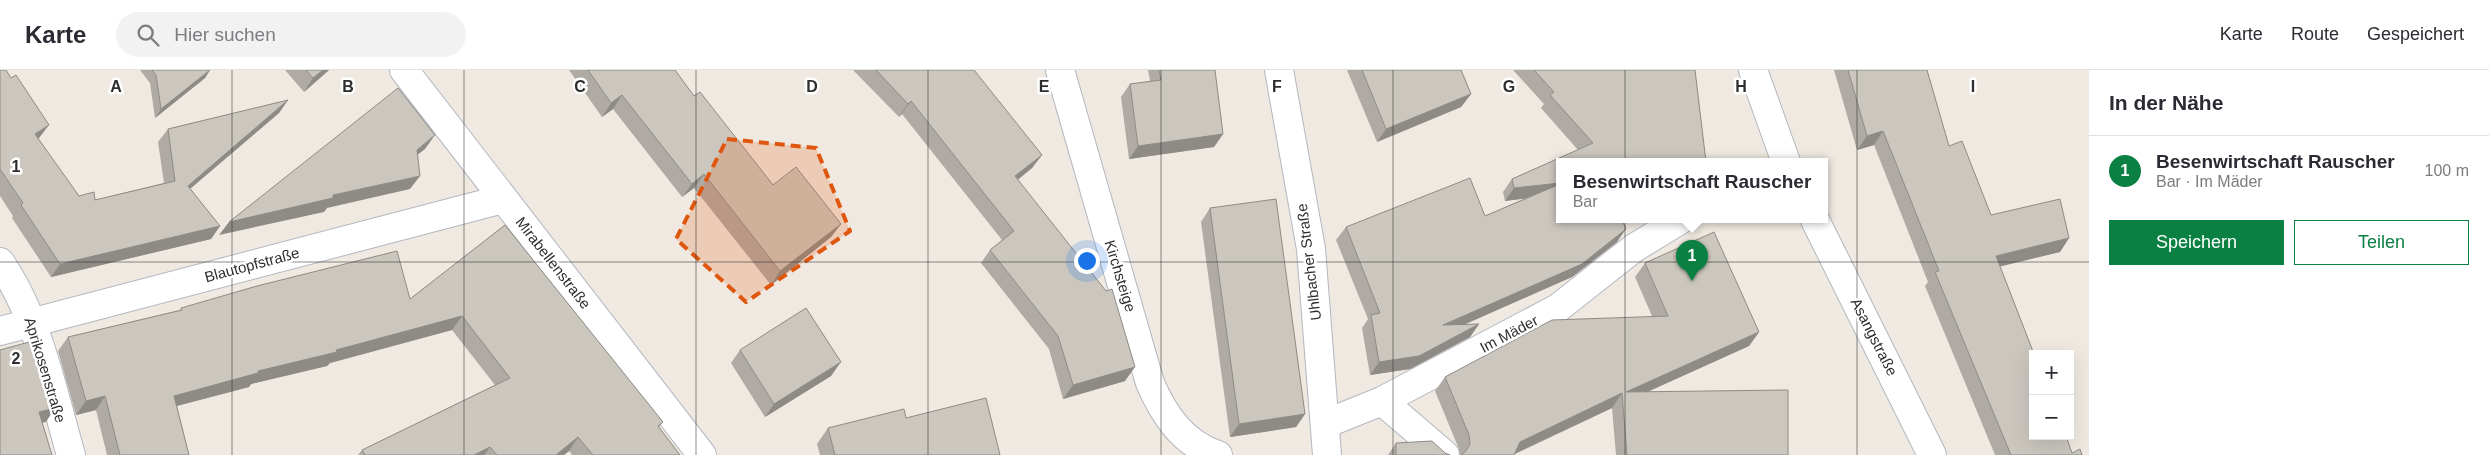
<!DOCTYPE html>
<html lang="de">
<head>
<meta charset="utf-8">
<style>
  body { margin:0; font-family:Arial,sans-serif; background:#f2f2f3; color:#2b2b33 }
  .controls { position:absolute; right:15px; bottom:15px; display:grid; overflow:hidden; border-radius:0px; box-shadow:0 5px 20px #0002 }
  .controls button { width:45px; height:45px; display:grid; place-items:center; padding:0; border:0; border-bottom:1px solid #e1e1e2; background:#fff; color:#2b2b33; font:25px sans-serif }
  .you { position:absolute; left:1086px; top:190px; width:18px; height:18px; margin:-12px; border:4px solid #fff; border-radius:50%; background:#1a73e8; box-shadow:0 0 0 8px #1a73e833 }
  .badge { display:grid; place-items:center; width:32px; height:32px; border-radius:50%; background:#0b8043; color:#fff; font-size:16px; font-weight:700 }
  .pin { position:absolute; translate:-50% -41px; filter:drop-shadow(0 1px 2px #0008) }
  .pin::after { content:''; position:absolute; top:26px; width:18px; height:15px; background:inherit; clip-path:polygon(0 0,100% 0,50% 100%) }
  .popup { position:absolute; left:1556px; top:88px; width:272px; height:65px; box-sizing:border-box; display:grid; place-content:center; border-radius:0px; background:#fff; filter:drop-shadow(0 1px 4px #0005); font-size:16px; white-space:nowrap; color:#7c7c81 }
  .popup b { font-size:19px; color:#2b2b33 }
  .popup::after { content:''; position:absolute; left:50%; top:100%; margin-left:-10px; border:10px solid transparent; border-top-color:#fff }
  .list { margin:0; padding:0; list-style:none }
  h2 { display:flex; justify-content:space-between; align-items:center; height:65px; margin:0; padding:0 20px; font-size:21px }
  h2 small { font-size:16px; font-weight:400; color:#7c7c81 }
  .list li { display:grid; grid-template-columns:32px 1fr auto; gap:15px; align-items:center; box-sizing:border-box; height:70px; padding:0 20px; border-top:1px solid #e1e1e2 }
  .list b { display:block; font-size:19px; white-space:nowrap }
  .list p { margin:0; font-size:16px; white-space:nowrap; color:#7c7c81 }
  .list em { font-size:16px; font-style:normal; color:#7c7c81 }
  .actions { display:flex; gap:10px; padding:15px 20px }
  .actions a { flex:1; padding:11px 0; border:1px solid #0b8043; border-radius:0px; text-align:center; font-size:18px; color:#0b8043 }
  .actions .main { background:#0b8043; color:#fff }
  .icon { flex:none; width:28px; height:28px; fill:none; stroke:currentColor; stroke-width:2; stroke-linecap:round; stroke-linejoin:round }
  .map { position:relative; flex:none; width:2089px; height:385px; overflow:hidden }
  header { display:flex; align-items:center; gap:30px; box-sizing:border-box; height:70px; padding:0 25px; background:#fff; border-bottom:1px solid #e1e1e2 }
  header strong { font-size:24px }
  nav { display:flex; gap:28px; margin-inline-start:auto; font-size:18px }
  .search { width:350px; height:45px; background:#f2f2f3; display:flex; align-items:center; gap:12px; box-sizing:border-box; padding:0 18px; border-radius:28px; color:#7c7c81; font-size:19px }
  main { display:flex }
  aside { flex:1; background:#fff }
  .map>svg:first-child { display:block }
</style>
</head>
<body>
<header>
<strong>Karte</strong>
<div class="search"><svg class="icon" aria-label="search" viewBox="0 0 24 24"><circle cx="10" cy="10" r="6"/><path d="M15 15l6 6"/></svg>Hier suchen</div>
<nav><a>Karte</a><a>Route</a><a>Gespeichert</a></nav>
</header>
<main>
<div class="map">
<svg width="2089" height="385" viewBox="0 0 2089 385">
  <rect width="100%" height="100%" fill="#efe9e1"/>
  <g fill="none" stroke-linecap="round" stroke-linejoin="round">
    <defs>
      <g id="minor">
        <polyline points="404,0 702,385"/>
        <path d="M1060,0L1150,313C1164,345 1183,374 1218,385"/>
        <polyline points="1279,0 1311,179 1327,385"/>
        <path d="M0,192C39,249 52,320 71,385"/>
        <polyline points="0,261 503,129"/>
        <polyline points="1382,331 1445,385"/>
        <polyline points="1325,354 1382,331 1558,238 1634,178 1680,150"/>
      </g>
      <g id="tertiary">
        <polyline points="1753,0 1786,92"/>
        <polyline points="1815,150 1932,385"/>
      </g>
    </defs>
    <use href="#minor" stroke="#b4b7c1" stroke-width="30"/>
    <use href="#tertiary" stroke="#b4b7c1" stroke-width="30"/>
    <use href="#minor" stroke="#fff" stroke-width="28"/>
    <use href="#tertiary" stroke="#fff" stroke-width="28"/>
  </g>
  <g fill="#afaba4">
    <polygon points="0,0 39,68 38,69 79,126 95,130 164,113 158,72 168,59 288,30 279,43 190,119 220,156 211,169 51,207 12,148 13,146 0,126"/>
    <polygon points="140,0 210,0 205,8 155,48 150,13"/>
    <polygon points="285,0 329,0 304,22"/>
    <polygon points="569,0 675,0 694,26 773,115 841,154 831,167 771,215 694,118 682,127 613,39 602,47"/>
    <polygon points="853,0 974,0 1042,85 1032,98 1018,110 1125,311 1063,329 1049,279 981,193 990,180 1002,170 902,44 899,47"/>
    <polygon points="1148,0 1215,0 1223,64 1214,77 1129,89 1121,27 1130,14 1150,11"/>
    <polygon points="1347,0 1461,0 1471,24 1461,37 1377,72"/>
    <polygon points="1513,0 1695,0 1706,92 1560,92 1617,172 1572,207 1465,254 1479,254 1470,267 1410,299 1370,305 1362,258 1368,249 1336,170 1346,157 1485,146 1526,128 1505,131 1503,122 1512,109 1578,80 1541,38 1544,34"/>
    <polygon points="1834,0 1927,0 1949,76 1991,145 2069,168 2060,182 2000,196 2072,383 2082,385 1995,385 1925,216 1928,212 1874,75 1857,80"/>
    <polygon points="1210,138 1305,344 1296,357 1230,367 1201,152"/>
    <polygon points="505,155 663,352 659,357 680,385 572,385 569,381 564,385 358,385 362,380 495,315 452,260 330,293 327,296 251,314 249,317 177,336 189,385 107,385 96,340 76,345 58,281 68,267 180,240 181,238 410,229"/>
    <polygon points="1645,193 1759,262 1749,276 1648,321 1788,385 1616,385 1612,338 1515,384 1460,385 1459,379 1435,321 1445,307 1652,246 1635,207"/>
    <polygon points="740,280 831,306 765,347 731,293"/>
    <polygon points="906,348 1000,385 820,385 817,374 828,358"/>
    <polygon points="1396,373 1445,383 1450,385 1388,385"/>
  </g>
  <g fill="#8e8b86">
    <polygon points="210,0 205,8 155,48 161,39"/>
    <polygon points="323,0 329,0 304,22 313,8"/>
    <polygon points="1471,24 1461,37 1377,72 1386,59"/>
    <polygon points="622,25 613,39 602,47 611,33"/>
    <polygon points="288,30 279,43 178,129 188,116"/>
    <polygon points="911,31 902,44 899,47 908,34"/>
    <polygon points="49,55 39,68 25,78 35,64"/>
    <polygon points="1883,61 1874,75 1857,80 1867,66"/>
    <polygon points="1223,64 1214,77 1129,89 1138,76"/>
    <polygon points="435,65 425,79 407,93 417,80"/>
    <polygon points="1042,85 1032,98 1005,119 1015,106"/>
    <polygon points="704,104 694,118 682,127 692,114"/>
    <polygon points="420,106 410,119 327,138 324,142 219,165 229,152 333,125"/>
    <polygon points="1560,113 1560,118 1554,125 1505,131 1514,118"/>
    <polygon points="841,154 831,167 771,215 780,201"/>
    <polygon points="220,156 211,169 51,207 60,194"/>
    <polygon points="1626,159 1617,172 1572,207 1434,268 1443,255"/>
    <polygon points="2069,168 2060,182 1986,200 1996,186"/>
    <polygon points="462,246 452,260 330,293 327,296 251,314 249,317 165,339 174,326 258,301"/>
    <polygon points="1479,254 1470,267 1410,299 1370,305 1379,292"/>
    <polygon points="1759,262 1749,276 1623,333 1626,322"/>
    <polygon points="841,292 831,306 765,347 774,334"/>
    <polygon points="1135,297 1125,311 1063,329 1073,315"/>
    <polygon points="1622,323 1612,338 1512,385 1520,372"/>
    <polygon points="105,326 96,340 76,345 86,331"/>
    <polygon points="55,338 46,352 30,355 39,342"/>
    <polygon points="1305,344 1296,357 1230,367 1239,354"/>
    <polygon points="578,367 569,381 564,385 556,385"/>
    <polygon points="490,377 484,385 474,385"/>
  </g>
  <g fill="#cbc7bf" stroke="#8e8b86">
    <polygon points="0,0 6,0 11,8 16,5 49,55 35,64 79,126 94,122 95,130 175,111 168,59 288,30 188,116 220,156 60,194 21,135 23,133 0,99"/>
    <polygon points="152,0 210,0 161,39 156,5"/>
    <polygon points="306,0 323,0 313,8"/>
    <polygon points="588,0 675,0 694,26 700,22 773,115 796,97 841,154 780,201 704,104 692,114 622,25 611,33"/>
    <polygon points="876,0 974,0 1042,85 1015,106 1106,221 1112,219 1135,297 1073,315 1058,266 990,180 1014,161 911,31 908,34"/>
    <polygon points="1159,0 1215,0 1223,64 1138,76 1130,14 1161,10"/>
    <polygon points="1362,0 1461,0 1471,24 1386,59"/>
    <polygon points="1534,0 1695,0 1706,92 1560,92 1560,113 1514,118 1512,109 1593,73 1550,25 1554,22"/>
    <polygon points="1848,0 1927,0 1949,76 1962,71 1991,145 2060,129 2069,168 1996,186 2034,284 2033,284 2033,366 2066,366 2072,383 2080,379 2082,385 2011,385 1935,202 1939,201 1883,61 1867,66"/>
    <polygon points="398,18 435,65 417,80 420,106 333,125 333,128 229,152"/>
    <polygon points="1470,108 1485,146 1560,114 1560,150 1622,150 1626,159 1582,194 1443,255 1479,254 1419,286 1379,292 1371,245 1380,243 1346,157"/>
    <polygon points="1276,129 1305,344 1239,354 1210,138"/>
    <polygon points="505,155 663,352 658,356 680,385 593,385 578,367 556,385 497,385 490,377 474,385 365,385 362,380 510,308 462,246 336,280 337,282 258,301 258,303 174,326 189,385 120,385 105,326 86,331 68,267 182,240 181,238 257,216 397,181 410,229"/>
    <polygon points="1714,162 1759,262 1626,322 1788,320 1788,385 1627,385 1622,323 1520,372 1514,385 1461,385 1466,381 1470,374 1469,365 1445,307 1552,250 1668,246 1645,193"/>
    <polygon points="806,238 841,292 774,334 740,280"/>
    <polygon points="29,272 30,276 37,275 55,338 39,342 52,385 0,385 0,280"/>
    <polygon points="986,328 1000,385 835,385 828,358 904,339 906,348"/>
    <polygon points="1432,371 1445,383 1450,385 1396,385 1396,373"/>
  </g>
  <path fill="#df570e" fill-opacity="0.2" stroke="#df570e" stroke-width="4" stroke-dasharray="10 6" stroke-linejoin="round" d="M727,69L816,78L850,161L746,232L676,169Z"/>
  <path fill="none" stroke="#2e2e2e" stroke-width="1" stroke-opacity="0.55" d="M232,0V385M464,0V385M696,0V385M928,0V385M1161,0V385M1393,0V385M1625,0V385M1857,0V385M0,192H2089"/>
  <g text-anchor="middle" stroke-width="5" stroke-linejoin="round" paint-order="stroke">
    <g font-size="15" fill="#2e2e2e" stroke="#fff">
      <text transform="translate(1309 192) rotate(-97)" y="5">Uhlbacher Straße</text>
      <text transform="translate(553 193) rotate(52)" y="5">Mirabellenstraße</text>
      <text transform="translate(252 195) rotate(-15)" y="5">Blautopfstraße</text>
      <text transform="translate(1120 206) rotate(73)" y="5">Kirchsteige</text>
      <text transform="translate(1509 264) rotate(-28)" y="5">Im Mäder</text>
      <text transform="translate(1874 267) rotate(63)" y="5">Asangstraße</text>
      <text transform="translate(45 300) rotate(73)" y="5">Aprikosenstraße</text>
    </g>
  </g>
  <g font-size="16" text-anchor="middle" font-weight="bold" fill="#2e2e2e" stroke="#fff" stroke-width="5" stroke-linejoin="round" paint-order="stroke">
    <text x="116" y="22">A</text>
    <text x="348" y="22">B</text>
    <text x="580" y="22">C</text>
    <text x="812" y="22">D</text>
    <text x="1044" y="22">E</text>
    <text x="1277" y="22">F</text>
    <text x="1509" y="22">G</text>
    <text x="1741" y="22">H</text>
    <text x="1973" y="22">I</text>
    <text x="16" y="102">1</text>
    <text x="16" y="294">2</text>
  </g>
</svg>
<div class="controls">
<button>+</button>
<button>−</button>
</div>
<div class="you"></div>
<div class="pin badge" style="left:1692px;top:211px">1</div>
<div class="popup"><b>Besenwirtschaft Rauscher</b>Bar</div>
</div>
<aside>
<h2>In der Nähe<small></small></h2>
<ul class="list">
<li><span class="badge">1</span><div><b>Besenwirtschaft Rauscher</b><p>Bar · Im Mäder</p></div><em>100 m</em></li>
</ul>
<div class="actions"><a class="main">Speichern</a><a>Teilen</a></div>
</aside>
</main>
</body>
</html>
